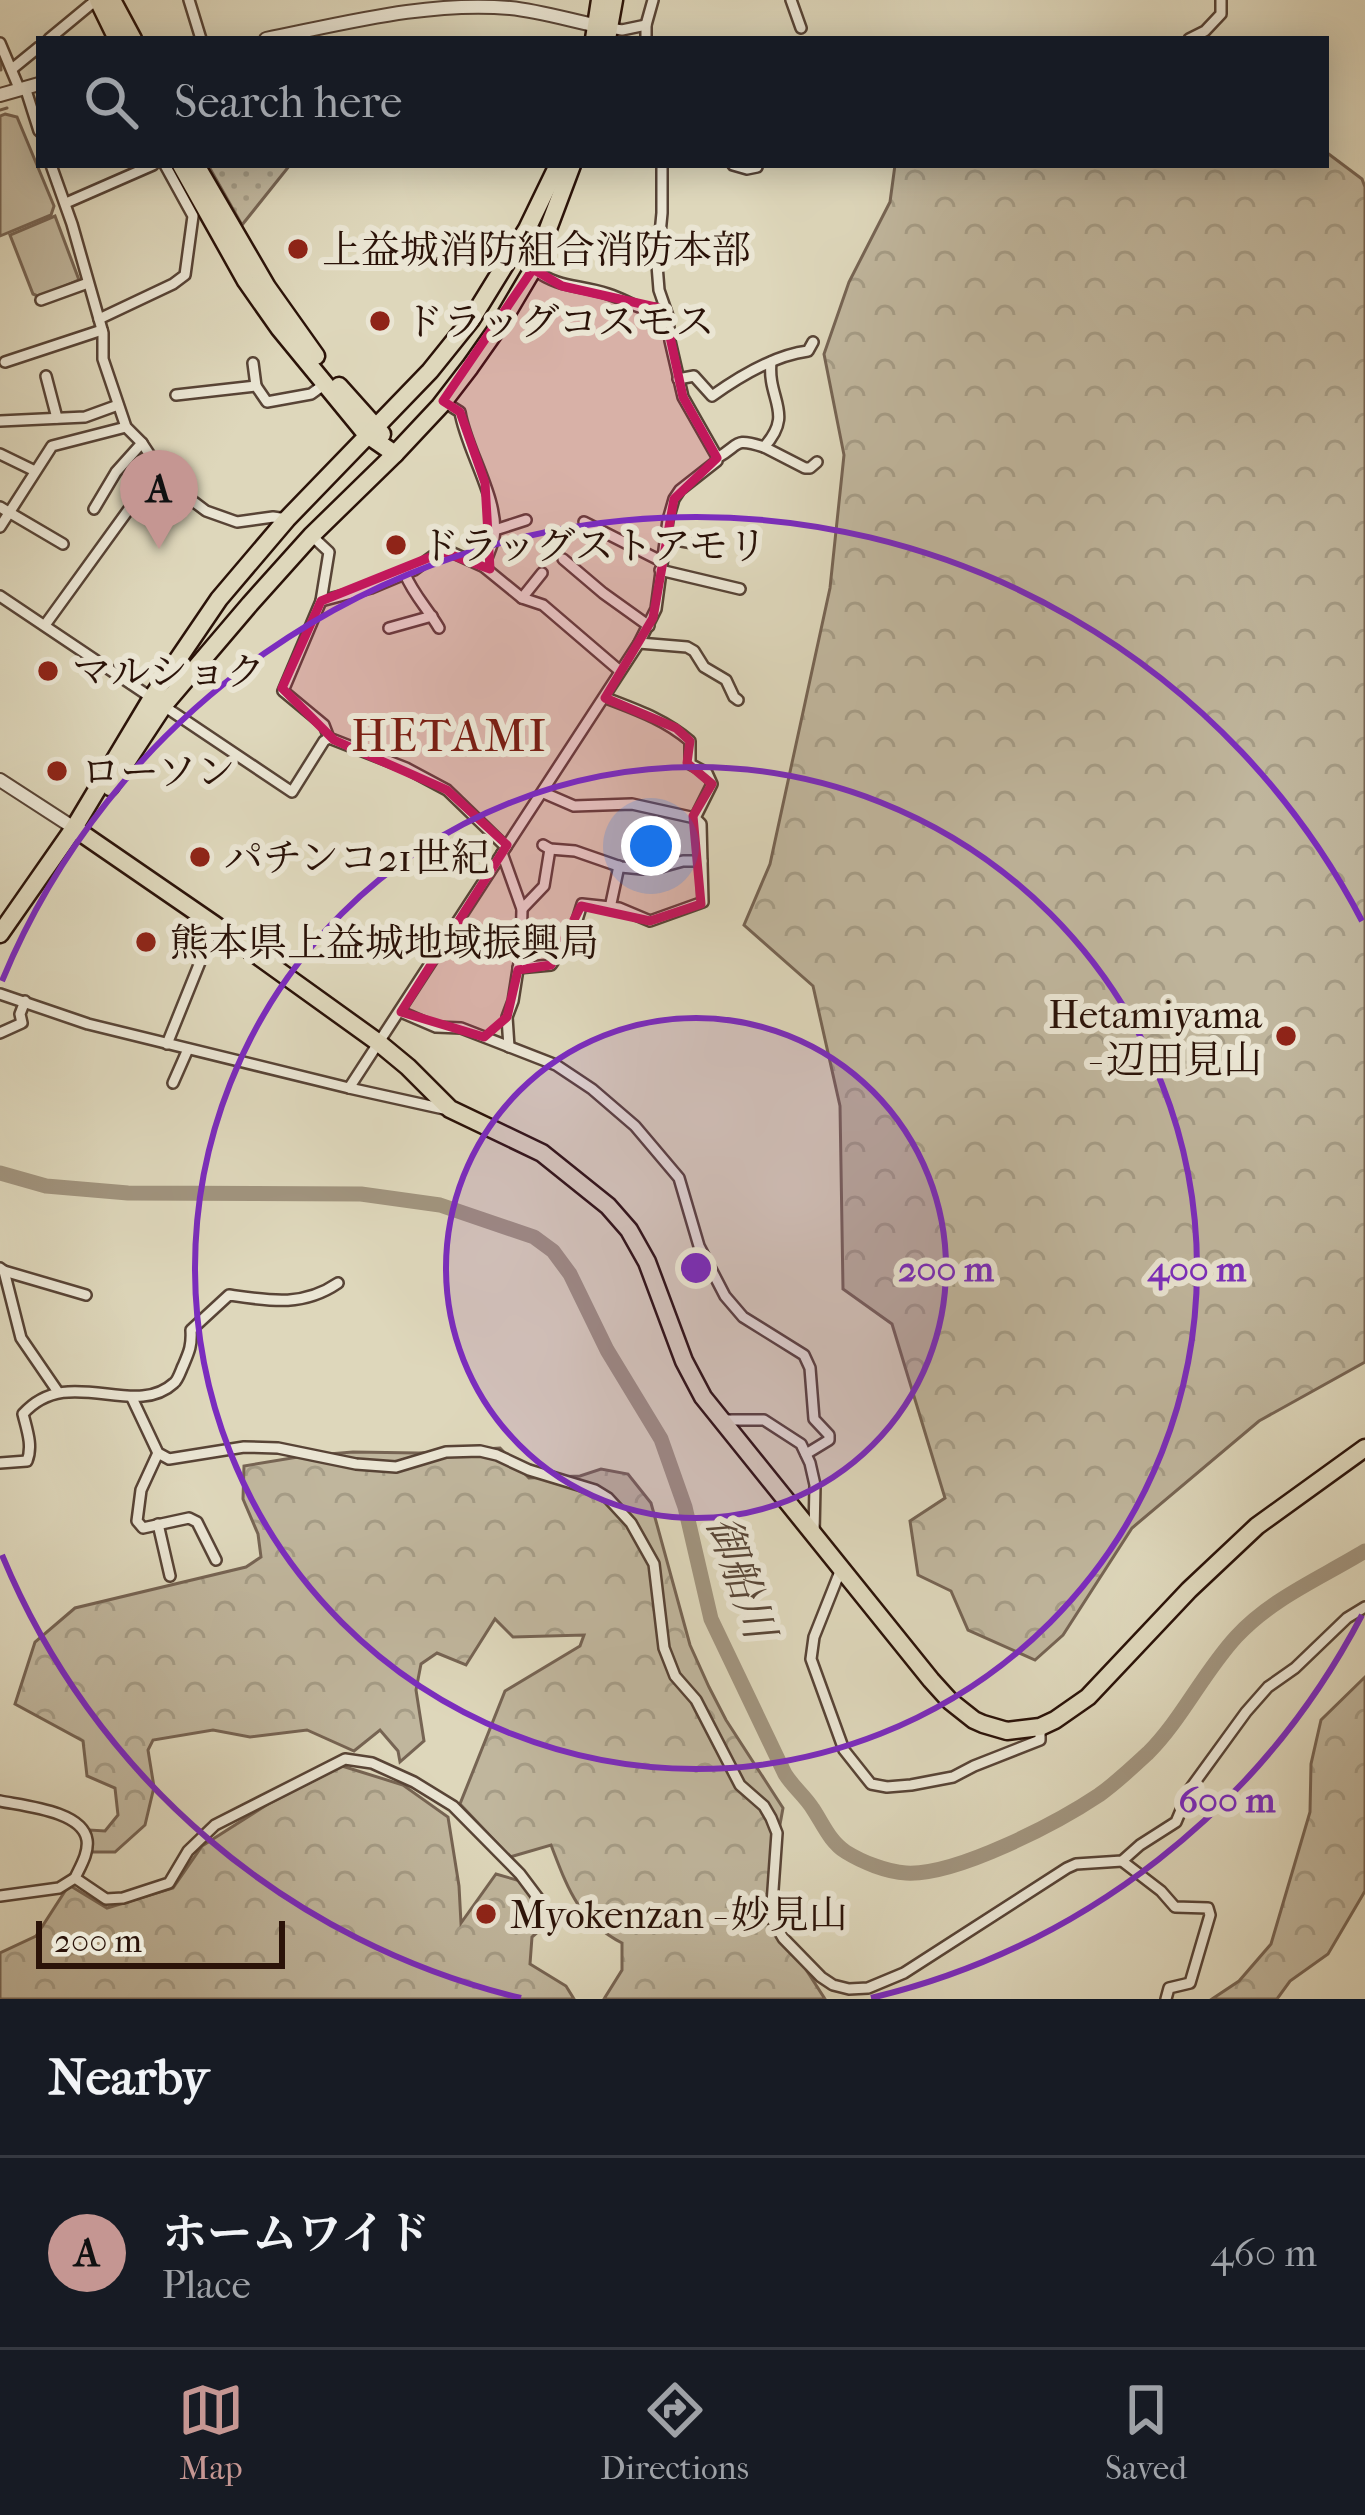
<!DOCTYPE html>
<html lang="en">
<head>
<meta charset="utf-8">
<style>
  body { margin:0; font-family:"IM FELL French Canon","Noto Serif JP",serif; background:#242831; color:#f1f3f6 }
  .scale { position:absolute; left:36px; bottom:30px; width:249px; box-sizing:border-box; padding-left:12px; border:6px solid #2b1309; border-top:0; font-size:33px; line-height:42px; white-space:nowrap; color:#2b1309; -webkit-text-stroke:9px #eae5d3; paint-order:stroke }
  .you { position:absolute; left:651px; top:846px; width:42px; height:42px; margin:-30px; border:9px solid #fff; border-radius:50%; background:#1a73e8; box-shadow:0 0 0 18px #1a73e833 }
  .badge { display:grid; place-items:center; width:78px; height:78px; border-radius:50%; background:#c59692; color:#111; font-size:39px; font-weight:700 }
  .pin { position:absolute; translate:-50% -99px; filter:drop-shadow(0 3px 6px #0008) }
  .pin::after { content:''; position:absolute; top:63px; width:42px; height:36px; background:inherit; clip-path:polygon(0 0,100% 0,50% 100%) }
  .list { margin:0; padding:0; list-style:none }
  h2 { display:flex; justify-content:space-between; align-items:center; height:156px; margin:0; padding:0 48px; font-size:51px }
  h2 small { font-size:39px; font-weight:400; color:#9ea1a6 }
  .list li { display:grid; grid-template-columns:78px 1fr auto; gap:36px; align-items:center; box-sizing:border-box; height:192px; padding:0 48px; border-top:3px solid #363941 }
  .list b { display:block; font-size:45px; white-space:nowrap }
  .list p { margin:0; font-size:39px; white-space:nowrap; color:#9ea1a6 }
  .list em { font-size:39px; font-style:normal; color:#9ea1a6 }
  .icon { flex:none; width:66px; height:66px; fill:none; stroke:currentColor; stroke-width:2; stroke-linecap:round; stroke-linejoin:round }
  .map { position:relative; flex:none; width:1365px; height:1999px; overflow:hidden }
  .search { position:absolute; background:#171b24; box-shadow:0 6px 30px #0003; left:36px; right:36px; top:36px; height:132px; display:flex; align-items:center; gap:30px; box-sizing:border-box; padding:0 42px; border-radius:0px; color:#9ea1a6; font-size:45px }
  .sheet { height:348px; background:#171b24 }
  nav { display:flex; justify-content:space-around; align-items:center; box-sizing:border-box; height:168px; border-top:3px solid #363941; background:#171b24; font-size:33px; color:#9ea1a6 }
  nav a { display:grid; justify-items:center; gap:6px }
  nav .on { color:#c59692 }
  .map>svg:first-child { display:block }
</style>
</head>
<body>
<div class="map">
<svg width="1365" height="1999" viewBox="0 0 1365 1999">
  <defs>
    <pattern id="forest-crowns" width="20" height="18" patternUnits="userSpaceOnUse" patternTransform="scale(3)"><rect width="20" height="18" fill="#c0b69d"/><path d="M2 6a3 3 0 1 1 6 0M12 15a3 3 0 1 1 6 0" fill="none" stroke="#a59c86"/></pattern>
    <pattern id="park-dots" width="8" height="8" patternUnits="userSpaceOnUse" patternTransform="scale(3)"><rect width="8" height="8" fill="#c0b69d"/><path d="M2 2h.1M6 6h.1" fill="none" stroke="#a59c86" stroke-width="1.8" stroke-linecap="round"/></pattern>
  </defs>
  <rect width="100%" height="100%" fill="#ded7bb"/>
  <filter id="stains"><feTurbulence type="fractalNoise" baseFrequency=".00167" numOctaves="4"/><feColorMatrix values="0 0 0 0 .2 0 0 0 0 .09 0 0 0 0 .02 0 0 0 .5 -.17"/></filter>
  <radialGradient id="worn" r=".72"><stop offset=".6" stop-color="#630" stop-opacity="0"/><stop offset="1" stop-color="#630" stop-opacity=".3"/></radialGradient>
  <g fill="url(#forest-crowns)" stroke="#766453" stroke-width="3">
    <polygon points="1326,152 1362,179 1365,187 1365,1362 1259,1421 1132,1528 1063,1635 1035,1660 968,1630 951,1591 918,1575 910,1521 945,1498 892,1324 843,1289 840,1106 813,986 744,925 770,864 830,588 844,455 824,354 849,282 890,202 895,165 1326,165"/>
    <path d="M500,1448L529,1478L580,1476L601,1469L628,1474L651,1503L690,1645L709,1687L726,1720L783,1808L765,1906L825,1999H604L622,1970V1943C578,1920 568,1889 551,1845L510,1857L460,1804L505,1691L580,1646L584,1635L513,1637L495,1619L466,1665L437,1653L421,1664L416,1690L424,1741L400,1762L398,1751L380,1730L354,1751L307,1730L250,1737L213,1730L153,1740L148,1750L154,1787L145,1825L115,1852H90V1830L105,1831L118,1815L115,1788L87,1776L83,1741L15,1704L35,1642L75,1608L246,1567L261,1557L258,1534L243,1499L244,1466L304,1456L353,1452L419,1453Z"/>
    <polygon points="1365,1677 1365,1891 1328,1954 1290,1981 1277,1999 1212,1999 1239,1981 1271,1944 1310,1812 1311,1764 1321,1720"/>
    <polygon points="342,1766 403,1785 448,1817 459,1886 461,1923 496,1874 534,1885 555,1917 532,1937 530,1964 566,1986 574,1999 0,1999 0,1953 36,1936 69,1885 107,1908 173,1888 202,1846 268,1804"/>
  </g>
  <polygon fill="url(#park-dots)" stroke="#766453" stroke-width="3" points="208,165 290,165 242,225"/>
  <g fill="#c0b69d" stroke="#766453" stroke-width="3">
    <polygon points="5,114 17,117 54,206 51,215 0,236 0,116"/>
    <polygon points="55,216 79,280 40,297 33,294 10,235"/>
  </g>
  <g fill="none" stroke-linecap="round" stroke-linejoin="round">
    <g stroke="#72604f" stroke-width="3">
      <polyline points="0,55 1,70"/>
      <polyline points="0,110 7,108"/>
    </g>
    <path stroke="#a1947e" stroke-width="15" d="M0,1173L46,1186L128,1193L361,1194L440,1205L534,1237L553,1251L570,1274L607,1350L661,1439L685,1507L711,1619L785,1774C793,1787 805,1796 813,1809C823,1824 830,1842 846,1852C862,1862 887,1872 906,1873C956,1876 1057,1823 1099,1795C1116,1783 1133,1767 1148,1753C1182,1719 1203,1673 1236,1637C1272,1598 1321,1578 1365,1551"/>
    <defs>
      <g id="minor">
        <polyline points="189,0 201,39"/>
        <polyline points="791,0 801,28"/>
        <polyline points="610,28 622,30 646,25"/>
        <polyline points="49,39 96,0"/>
        <polyline points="646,39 646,25 653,0"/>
        <polyline points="1189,39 1205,31 1221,14 1221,0"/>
        <polyline points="0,43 19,88"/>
        <polyline points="12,69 39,47"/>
        <polyline points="25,87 39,131"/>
        <polyline points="51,165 72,224 103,333 103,359 126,427 142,443 161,472 173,486 206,511 237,522 273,517 287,519"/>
        <polyline points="733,165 747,169 757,167"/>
        <polyline points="66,203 153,165"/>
        <path d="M533,269C560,289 578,284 608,294C633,302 635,311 664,309"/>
        <polyline points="41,300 88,283"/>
        <polyline points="99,319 173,284 185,275 193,216 165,165"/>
        <polyline points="5,362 102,330"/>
        <polyline points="253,363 256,386"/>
        <polyline points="46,376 57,418"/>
        <path d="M678,379L694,376L712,396C740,376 775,355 808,351L813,342"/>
        <polyline points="176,395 256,386 267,402 311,394 325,384"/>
        <path d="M444,402L460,412C466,450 500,500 494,538C492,547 487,557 484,567"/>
        <polyline points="0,421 85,417 118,405"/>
        <polyline points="764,447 805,468 810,468 817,462"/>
        <polyline points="0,454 35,471"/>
        <path d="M717,458C741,445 732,437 764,447C795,413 767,400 771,362"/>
        <polyline points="0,507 63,544"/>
        <polyline points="94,509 116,472 142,443"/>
        <polyline points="584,522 661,561"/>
        <polyline points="0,527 52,446 126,427"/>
        <polyline points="495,530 526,520"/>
        <polyline points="313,537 329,552 321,601 283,691 324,725 329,738 406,768 447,790 506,847"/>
        <polyline points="665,538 715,547"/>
        <polyline points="563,559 603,593 649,626"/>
        <polyline points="660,570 740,589"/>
        <path d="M405,574C413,594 428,609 439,628"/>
        <polyline points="0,596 292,792 324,741 329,738"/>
        <polyline points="522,598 542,573"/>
        <polyline points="321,601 371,588 414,570 433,556 451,552 484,567 522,598 543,605 620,671"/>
        <polyline points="45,625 150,480"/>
        <polyline points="389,628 432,616"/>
        <polyline points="639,643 687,647 694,651 704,667 726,680 734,697 738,700"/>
        <polyline points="544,793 574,806 632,804 695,818"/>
        <polyline points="543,845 550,849 575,851 621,867 642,869 654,869 683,861 702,861"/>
        <polyline points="502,853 522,909 521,950 513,1001 507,1017 509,1047"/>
        <polyline points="610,908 619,866"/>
        <polyline points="522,909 544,886 550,849"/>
        <polyline points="458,923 520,953"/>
        <path d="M518,968L551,965L573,933L582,904L619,908L650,921L703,902L701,824L695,818L712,784L707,773L690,764V741C664,719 637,710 606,698"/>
        <polyline points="0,994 88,1024 349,1088 444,1109"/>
        <polyline points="401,1012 436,1027 461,1028 556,1065 592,1089 635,1126 679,1178 699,1246 725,1296 743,1317 804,1355 810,1368 814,1419 829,1435 829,1440 806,1454"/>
        <polyline points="0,1033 22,1023 20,1014 25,1001"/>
        <polyline points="167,1044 215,925"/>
        <polyline points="173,1083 188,1049"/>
        <polyline points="349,1088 639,643 656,609 668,520 674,499 680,490 717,461 716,455 683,397 670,341 668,316 659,290 657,265 662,213 662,165"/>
        <polyline points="0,1268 4,1271 21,1338 58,1392"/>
        <polyline points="4,1271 86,1295"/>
        <polyline points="132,1398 158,1453 169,1459 244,1447 278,1448 356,1464 396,1467 446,1452 480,1451 497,1455 529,1470 595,1490 608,1498 631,1523 654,1564 664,1648 675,1676 696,1700 740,1785 764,1806 771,1818 777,1833 771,1918 783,1938 821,1977 833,1985 849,1989 868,1988 904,1973 1067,1868 1076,1864 1122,1861 1140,1845 1176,1822 1190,1789 1246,1712 1268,1687 1295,1668 1347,1618 1365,1607"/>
        <polyline points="722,1420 764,1420 801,1444 810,1463 815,1485 814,1534"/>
        <polyline points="158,1453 141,1490 137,1521 143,1528 189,1518 197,1522 216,1560"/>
        <path d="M0,1463L27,1461C33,1446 27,1430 23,1414C68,1363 134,1420 174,1383C178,1380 181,1370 183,1366C189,1352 192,1346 191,1330L229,1295C270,1301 303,1307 338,1283"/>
        <polyline points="158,1524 170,1576"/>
        <polyline points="841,1569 814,1637 811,1659 844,1750 871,1784 887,1787 911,1785 953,1777 974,1766 1040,1740 1040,1727"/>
        <path d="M0,1801C24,1806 83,1811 87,1840C89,1853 80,1867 75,1878L106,1899L123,1898L169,1883L188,1851L215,1825L345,1759L372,1763L414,1782L453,1806L520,1874L538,1898"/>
        <polyline points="1122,1861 1161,1891 1175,1907 1208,1908 1210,1915 1190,1983 1169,1988 1166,1999"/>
        <polyline points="0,1896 59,1888 75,1878"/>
      </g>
      <g id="tertiary">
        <path d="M266,39C346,23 428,1 510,8C541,11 572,21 603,27"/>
        <polyline points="0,95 39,84"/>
        <polyline points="0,780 74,828"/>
      </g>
      <g id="trunk">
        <polyline points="98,0 117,39"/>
        <polyline points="112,0 133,39"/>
        <polyline points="594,39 600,0"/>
        <polyline points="607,39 614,0"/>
        <polyline points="181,165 246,281 279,328 366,434 395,454"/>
        <polyline points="196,165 267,287 316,356"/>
        <polyline points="339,386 382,434"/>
        <polyline points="110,787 164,705 250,604 311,536 395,454 440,406 470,367 501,323 533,269 572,165"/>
        <polyline points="74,828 215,925 379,1043 408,1067 450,1109 542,1153 608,1206 629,1230 647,1262 684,1361 703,1397 931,1680 950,1701 974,1720 983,1724 1007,1731 1040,1727 1055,1720 1088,1697 1189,1590 1257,1526 1365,1448"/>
        <polyline points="0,934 74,828 153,696 219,599 287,519 430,371 471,320 527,229 558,165"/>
      </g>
    </defs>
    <use href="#minor" stroke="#584436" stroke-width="14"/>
    <use href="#tertiary" stroke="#584436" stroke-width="16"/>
    <use href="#trunk" stroke="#2b1309" stroke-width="21"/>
    <use href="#minor" stroke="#eae5d3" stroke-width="9"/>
    <use href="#tertiary" stroke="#eae5d3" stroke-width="12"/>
    <use href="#trunk" stroke="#ded7bb" stroke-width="16"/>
  </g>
  <path fill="#c2185b" fill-opacity="0.2" stroke="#c2185b" stroke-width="9" stroke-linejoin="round" d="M533,269L562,286L664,309L683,397L717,458L674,499L653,618L605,698L676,728L690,741L687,763L712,784L693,816L701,904L650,921L581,906L551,965L518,970L507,1017L484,1037L401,1012L507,845L447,790L334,740L282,688L321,601L443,552L490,569L485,483L460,412L443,401Z"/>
  <circle cx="696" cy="1268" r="250" fill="#7b2cbf" fill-opacity=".12"/>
  <g fill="none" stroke="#7b2cbf" stroke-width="6">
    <circle cx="696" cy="1268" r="250"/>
    <circle cx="696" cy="1268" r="501"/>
    <path d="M1362 1615A751 751 0 0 1 871 1998M521 1998A751 751 0 0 1 2 1555M2 981A751 751 0 0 1 1362 921"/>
  </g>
  <g fill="#8f2418" stroke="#eae5d3" stroke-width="4.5">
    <circle cx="298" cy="249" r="12"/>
    <circle cx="380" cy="321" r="12"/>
    <circle cx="396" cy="545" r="12"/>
    <circle cx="48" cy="671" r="12"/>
    <circle cx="57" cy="771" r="12"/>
    <circle cx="200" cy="857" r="12"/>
    <circle cx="146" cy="942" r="12"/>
    <circle cx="1286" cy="1036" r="12"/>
    <circle cx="486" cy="1914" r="12"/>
  </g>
  <g text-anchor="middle" stroke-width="12" stroke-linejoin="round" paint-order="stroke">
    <g font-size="39" fill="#2b1309" stroke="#eae5d3" text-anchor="start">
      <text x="322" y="263">上益城消防組合消防本部</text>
      <text x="404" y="335">ドラッグコスモス</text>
      <text x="420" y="559">ドラッグストアモリ</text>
      <text x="72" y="685">マルショク</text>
      <text x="81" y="785">ローソン</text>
      <text x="224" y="871">パチンコ21世紀</text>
      <text x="170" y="956">熊本県上益城地域振興局</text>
      <text x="1262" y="1028" text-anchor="end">Hetamiyama<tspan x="1262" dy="45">- 辺田見山</tspan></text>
      <text x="510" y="1928">Myokenzan - 妙見山</text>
    </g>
    <g font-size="42" font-style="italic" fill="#5a4738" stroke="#eae5d3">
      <text transform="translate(742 1577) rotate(71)" y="15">御船川</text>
    </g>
    <g font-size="45" letter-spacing="3" fill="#7a1f14" stroke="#eae5d3">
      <text x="450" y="751">HETAMI</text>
    </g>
  </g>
  <circle cx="696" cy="1268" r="18" fill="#7b2cbf" stroke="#eae5d3" stroke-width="6"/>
  <g font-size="36" text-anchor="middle" font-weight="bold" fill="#7b2cbf" stroke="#eae5d3" stroke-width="12" stroke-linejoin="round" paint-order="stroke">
    <text x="946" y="1281">200 m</text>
    <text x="1197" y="1281">400 m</text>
    <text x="1227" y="1812">600 m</text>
  </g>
  <rect width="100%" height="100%" filter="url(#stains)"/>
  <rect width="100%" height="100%" fill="url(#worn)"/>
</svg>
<div class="scale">200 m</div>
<div class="you"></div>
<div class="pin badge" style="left:159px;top:549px">A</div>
<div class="search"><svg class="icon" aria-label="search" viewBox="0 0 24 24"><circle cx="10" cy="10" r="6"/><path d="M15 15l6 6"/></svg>Search here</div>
</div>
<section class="sheet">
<h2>Nearby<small></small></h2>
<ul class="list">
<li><span class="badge">A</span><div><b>ホームワイド</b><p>Place</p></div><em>460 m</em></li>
</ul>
</section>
<nav>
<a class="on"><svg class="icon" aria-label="map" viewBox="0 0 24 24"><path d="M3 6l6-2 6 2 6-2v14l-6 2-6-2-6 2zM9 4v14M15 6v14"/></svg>Map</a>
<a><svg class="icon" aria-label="directions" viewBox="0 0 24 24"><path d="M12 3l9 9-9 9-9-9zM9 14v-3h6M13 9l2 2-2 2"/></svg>Directions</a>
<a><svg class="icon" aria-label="saved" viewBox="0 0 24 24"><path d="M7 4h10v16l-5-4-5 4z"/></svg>Saved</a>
</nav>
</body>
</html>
